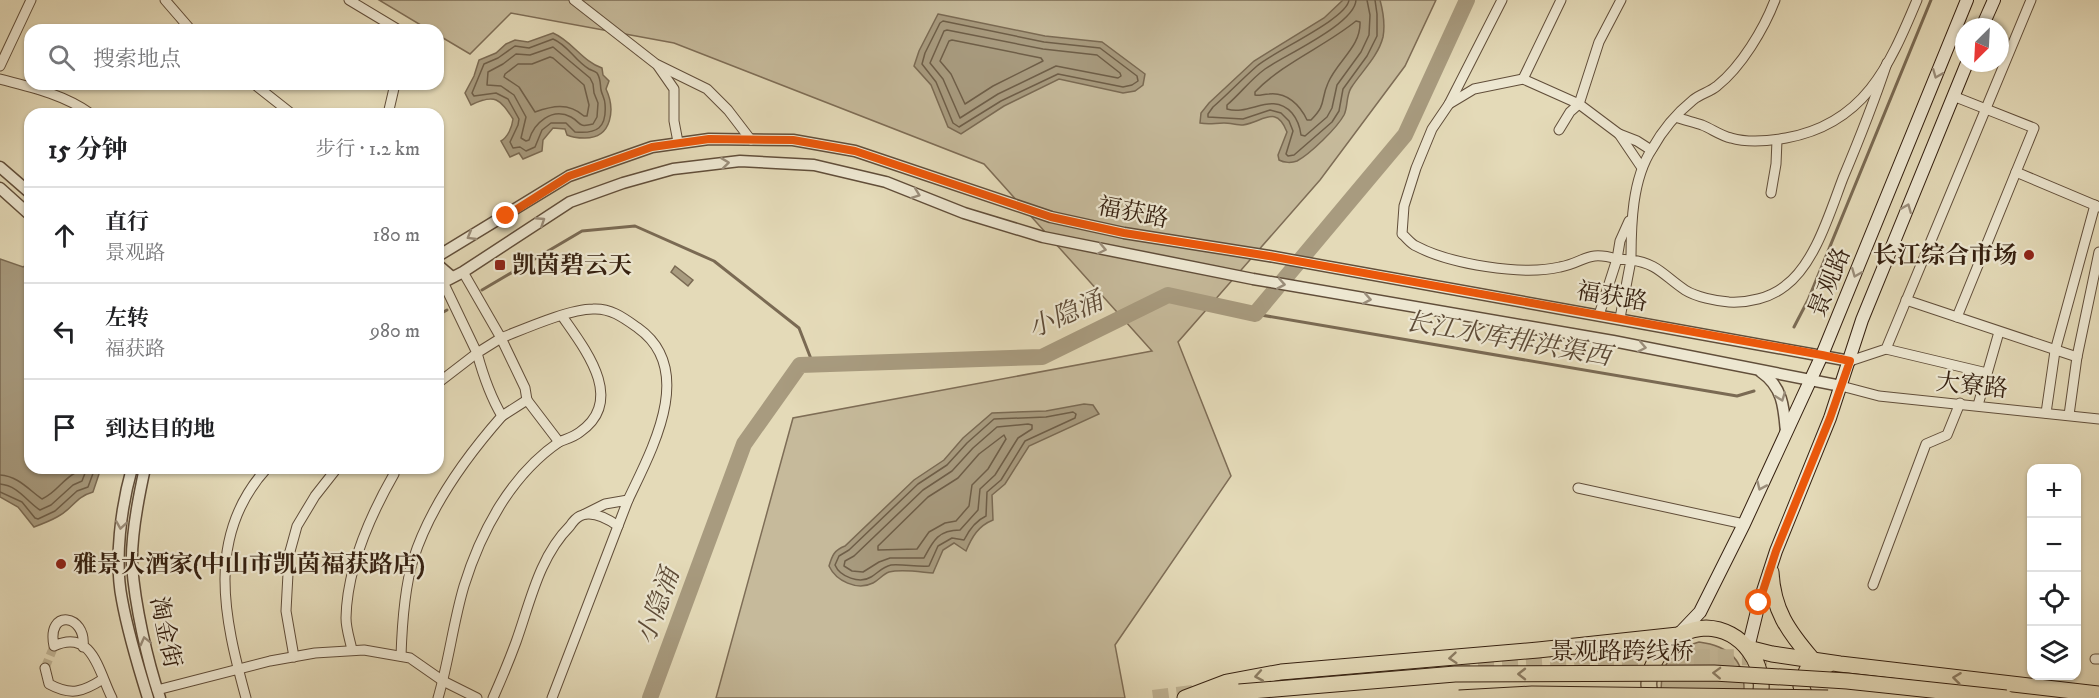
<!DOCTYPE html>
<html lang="zh">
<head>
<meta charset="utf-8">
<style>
  body { margin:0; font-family:"IM FELL DW Pica","Noto Serif SC",serif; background:#f2f2f2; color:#202124 }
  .controls { position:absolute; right:18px; bottom:18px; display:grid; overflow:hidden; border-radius:12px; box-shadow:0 2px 4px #0004 }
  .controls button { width:54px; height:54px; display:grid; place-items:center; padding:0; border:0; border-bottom:2px solid #e0e0e0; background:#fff; color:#202124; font:30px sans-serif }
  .compass { position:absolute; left:1955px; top:18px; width:54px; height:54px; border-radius:50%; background:#fff; box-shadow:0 2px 4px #0004; rotate:204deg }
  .stop { position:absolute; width:18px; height:18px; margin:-14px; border:4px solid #ea580c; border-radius:50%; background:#fff }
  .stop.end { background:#ea580c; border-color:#fff; box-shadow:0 2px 6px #0008 }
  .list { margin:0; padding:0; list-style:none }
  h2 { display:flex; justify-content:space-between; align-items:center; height:78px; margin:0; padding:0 24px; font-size:26px }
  h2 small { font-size:20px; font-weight:400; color:#757577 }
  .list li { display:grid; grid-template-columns:39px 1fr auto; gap:18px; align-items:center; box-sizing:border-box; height:96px; padding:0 24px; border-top:2px solid #e0e0e0 }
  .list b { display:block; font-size:22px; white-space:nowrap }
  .list p { margin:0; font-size:20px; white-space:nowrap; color:#757577 }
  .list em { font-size:20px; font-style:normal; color:#757577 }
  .icon { flex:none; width:33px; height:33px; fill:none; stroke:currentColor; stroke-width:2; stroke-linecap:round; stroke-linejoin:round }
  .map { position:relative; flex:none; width:2099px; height:698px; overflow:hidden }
  .search { position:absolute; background:#fff; box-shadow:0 2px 4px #0004; left:24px; top:24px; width:420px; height:66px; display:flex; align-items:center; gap:15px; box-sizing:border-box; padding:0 21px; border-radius:18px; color:#757577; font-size:22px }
  .panel { position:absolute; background:#fff; box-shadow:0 2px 4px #0004; left:24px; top:108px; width:420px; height:366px; border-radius:18px }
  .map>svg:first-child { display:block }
</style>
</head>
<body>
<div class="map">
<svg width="2099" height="698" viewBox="0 0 2099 698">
  <rect width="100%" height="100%" fill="#e4dab8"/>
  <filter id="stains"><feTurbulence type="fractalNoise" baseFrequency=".00333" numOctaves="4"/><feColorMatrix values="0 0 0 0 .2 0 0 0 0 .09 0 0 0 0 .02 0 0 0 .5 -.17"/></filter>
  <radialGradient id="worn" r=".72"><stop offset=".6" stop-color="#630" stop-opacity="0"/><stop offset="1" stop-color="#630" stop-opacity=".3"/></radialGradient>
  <g fill="#c6ba9b" stroke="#7e6d56" stroke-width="1.5">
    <polygon points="379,0 1436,0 1405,66 1320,180 1178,342 1231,476 1115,645 1125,698 716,698 793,418 1152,351 984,164 674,43 511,13 470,54 438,35 438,30 429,30"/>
    <path d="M1699,642C1730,646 1745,661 1744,692L1661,691C1661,663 1672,649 1699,642Z"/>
  </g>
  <g fill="#a89b7f" stroke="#7a6a53" stroke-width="1.5">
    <path d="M1343,0H1380C1383,11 1385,26 1383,37C1378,57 1361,72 1351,88C1346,96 1348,107 1344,115C1337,128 1310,154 1297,161C1292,163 1284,163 1279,160L1278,155L1287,132C1276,104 1263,122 1243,125C1237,125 1230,123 1224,123C1215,123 1209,125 1200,123L1201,113L1209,103L1254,61L1324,18Z"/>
    <polygon points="938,14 1045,36 1102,42 1145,74 1143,85 1135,91 1123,93 1059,79 1004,106 961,134 948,127 931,85 914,66 919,51"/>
    <path d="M553,33C572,41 582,61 602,68L603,75L609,81L606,89C615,108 613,138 585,138C579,138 573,138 567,135L565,129L553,128L543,140L542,151L523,159L519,153L510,157L501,141C508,137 512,127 513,119C500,99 495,93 471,105L465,93L474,76L479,60L496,53L506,44L515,40L528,42Z"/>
    <path d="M0,259L23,267L30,262V468H101L93,492C75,497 73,509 57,517C50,521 42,524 34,527L18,507L0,497Z"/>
    <polygon points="675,266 693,280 688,286 671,272"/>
    <path d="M1084,404L1093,405L1099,414L1029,446L1005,484L992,495L993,520C978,526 972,537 966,551L954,543L943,550L933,573C920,572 902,569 889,572C883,574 879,580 873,583C857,591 836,581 829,566C832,556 834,550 845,546L914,480L944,460L963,438L992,413L1046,411Z"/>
  </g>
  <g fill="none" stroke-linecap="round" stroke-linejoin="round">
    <g stroke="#6e5e48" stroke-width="1.5">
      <path d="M1349,0C1347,19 1274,51 1257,66C1242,79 1228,94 1213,107L1208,114V117L1243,119L1270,110L1281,113L1289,121L1293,131L1286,154L1288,156L1294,155L1332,122L1339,111L1343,89L1367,56L1377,36V14L1375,0"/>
      <path d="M1356,0C1355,24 1285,55 1265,69C1251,79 1240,94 1227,105V109C1250,116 1272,91 1292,113C1297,119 1300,127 1301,135L1305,136L1327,117L1332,108L1337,85L1361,52L1369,35L1370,15L1367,0"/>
      <polygon points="943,21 1044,42 1100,48 1137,76 1138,81 1132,85 1123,87 1058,74 1001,101 959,127 953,123 936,82 922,64 925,53 940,23"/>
      <path d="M1356,21L1360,22C1361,47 1337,61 1328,83C1320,101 1327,104 1311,120H1307C1300,105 1287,92 1269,94C1263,94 1260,96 1255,95V92C1284,62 1324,47 1356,21Z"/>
      <polygon points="947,30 1043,49 1097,55 1120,73 1121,76 1118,78 1056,66 998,94 960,118 943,79 930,63 944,31"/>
      <path d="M553,39C568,45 575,61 589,69C591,70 595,71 597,73C601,79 600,84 601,90C602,95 605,99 605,104C607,128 597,134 575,132L566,123H551L542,130L535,147L526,151L520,147L513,148L510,142L518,125L519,119L508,99L496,93L474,96L472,93L484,64L498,58L515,46L529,48Z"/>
      <polygon points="952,40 1041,58 1043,61 993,86 965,104 951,74 940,61 949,41"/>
      <path d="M553,47L590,78L593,84L594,93L598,103L597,117L593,124C577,128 582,123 571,117C552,107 534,123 529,140L526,141L521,138L526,117L514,95L501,86L487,85L488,72L503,64L516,54L530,55Z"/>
      <path d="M550,57L553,58L584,85L589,105L587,116H584C568,102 552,106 535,112L519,87L504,77L505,74L518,64H532Z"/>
      <path d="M1073,412L1076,414L1075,418L1025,441L1001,480L987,492L986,516C975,521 969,530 964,540L952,538L938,546L929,566C917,567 903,564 891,565C882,567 878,573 871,577C860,584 840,577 835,565L839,556L849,550L918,484L947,465L967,443L994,419L1046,417Z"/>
      <path d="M1028,424L1032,425V429L1018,438L995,475L980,489L978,510L960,530C938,530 933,541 924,558H890L879,562L863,572L852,571L844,566L845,561L854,556L923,490L952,471L973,448L997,427Z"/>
      <polygon points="1004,435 1006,439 988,469 972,485 969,506 956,521 945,523 929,532 917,549 878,550 878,546 928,497 958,478 979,454"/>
      <path d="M0,475C18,476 29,490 42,499C56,493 62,480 75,473L77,468"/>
      <path d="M0,484C19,486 26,501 40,510L51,505L73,485L82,481L87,468"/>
      <polyline points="0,492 22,502 35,518 38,519 55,511 77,491 88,487 95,468"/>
    </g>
    <g stroke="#7a6a53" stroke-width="3">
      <polyline points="482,290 582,231 635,226 714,261 799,328 813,364"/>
      <polyline points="1255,314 1737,396 1754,391"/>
      <polyline points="438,315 447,310"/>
      <polyline points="1794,327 1808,300 1931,0"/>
    </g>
    <polyline stroke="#a89b7f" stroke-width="16" points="650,698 744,444 800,365 1042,357 1168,295 1255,314 1405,135 1467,0"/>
    <polyline stroke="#c1b596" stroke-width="9" stroke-dasharray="9 4.5" stroke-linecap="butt" points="45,668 54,646"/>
    <g stroke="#c1b596" stroke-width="16" stroke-dasharray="16 8" stroke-linecap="butt">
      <polyline points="1263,684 1315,677 1585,658 1767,657"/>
      <polyline points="1153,698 1201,692"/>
    </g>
    <defs>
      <g id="minor">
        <polyline points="165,0 191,30"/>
        <polyline points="349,0 399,30"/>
        <polyline points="574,0 656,64 707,89 728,110 751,140"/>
        <path d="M1775,0C1764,29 1741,67 1717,86C1710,92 1700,94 1693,100C1677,113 1662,131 1652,149C1632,179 1631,225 1631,260C1657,263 1664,276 1685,290C1696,297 1716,301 1729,302C1748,303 1770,298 1785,286C1815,264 1830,212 1843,178C1859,140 1874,102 1887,63"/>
        <polyline points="0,66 31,0"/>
        <polyline points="658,66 674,89 674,121 678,142"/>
        <path d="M0,79C31,87 65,95 91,114"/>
        <polyline points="1523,79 1561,0"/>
        <polyline points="254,84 292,114"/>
        <polyline points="1953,96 2034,128 2016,172"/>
        <polyline points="1449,104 1502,0"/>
        <polyline points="388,114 395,84"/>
        <path d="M1676,117C1684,120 1693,122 1702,125C1712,129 1721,136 1731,138C1748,143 1769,141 1786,138C1864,124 1889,67 1917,0"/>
        <polyline points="1559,130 1570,112 1579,104 1599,42 1621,0"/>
        <polyline points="1619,134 1637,141 1651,150"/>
        <polyline points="1771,193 1776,164 1777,140"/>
        <path d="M1629,221L1620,241L1617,259C1586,250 1586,262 1560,267C1522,276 1450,264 1416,246C1411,244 1407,238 1402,234L1404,206L1416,168L1432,129L1449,104L1474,89L1523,79L1579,104L1619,134L1642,168"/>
        <path d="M463,272L501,338C524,329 569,309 593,309C611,308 624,318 638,328C697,370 651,451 628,500"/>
        <polyline points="1906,300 2077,357 2069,415"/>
        <polyline points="1599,315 1617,259 1631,260 1620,318"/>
        <polyline points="1957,317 2016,172 2099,207"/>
        <path d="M501,338L525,388L527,400L502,416C490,396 483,375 477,353Z"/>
        <polyline points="1886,349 1987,373"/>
        <polyline points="2077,357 2099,252"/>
        <polyline points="1850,361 1886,349 2031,0"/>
        <polyline points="438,383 477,353 443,282"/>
        <polyline points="1841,386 1879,396 2099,419"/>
        <path d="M527,400L559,442C566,439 574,437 580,432C626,400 585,349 562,316"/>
        <polyline points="1978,405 1999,332"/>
        <polyline points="2046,413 2055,351 2095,205"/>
        <polyline points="1578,488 1744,524"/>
        <polyline points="585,514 605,504 628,500 618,526"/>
        <polyline points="1873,585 1926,444 1947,435 1960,403"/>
        <path d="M83,647C87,614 46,608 54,646C93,628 99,673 112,698"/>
        <path d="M352,650C350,640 346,629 346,618C347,568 370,516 394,474L395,468"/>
        <path d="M401,656C402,625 404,590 413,560C430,506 465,458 502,416"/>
        <polyline points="294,657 286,611 289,555 297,526 315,496 337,468"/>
        <polyline points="2095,659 2099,659"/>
        <path d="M45,668L49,684C71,696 83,692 103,679"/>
        <polyline points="157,690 270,661 315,653 364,650 410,658 443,681 477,698"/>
        <path d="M246,698C224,618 205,536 267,468"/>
        <path d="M438,698C449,661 453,623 464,586C481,531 511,475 559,442"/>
        <path d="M493,698C501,680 509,661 516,642C530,603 539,557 570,526C572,523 576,518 580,516C593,510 608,519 618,526L552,698"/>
      </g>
      <g id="tertiary">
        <polyline points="0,167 30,193"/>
        <polyline points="0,188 30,215"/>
        <polyline points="438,256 569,176 652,147 709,139 793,140 855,151 1051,217 1124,233 1269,256 1850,361"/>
        <polyline points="438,265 452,277"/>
        <polyline points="438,285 463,272 570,202 623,183 673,169 740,161 814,165 886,182 964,213 1043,237 1253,279 1613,341 1841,386"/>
        <path d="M1761,372C1783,387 1784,408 1786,433"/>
        <path d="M132,468C121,507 114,560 122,600C128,633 138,666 148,698"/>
        <path d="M145,468C139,495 131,538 132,565C135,605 147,660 160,698"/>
      </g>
      <g id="secondary">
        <polyline points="1982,27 1994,0"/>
        <polyline points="1680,633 1700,612 1744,524 1822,355 1967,0"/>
        <polyline points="1748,648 1759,603 1776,551 1830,418 1862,320 1967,63"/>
      </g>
      <g id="trunk">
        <path d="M1771,572C1773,610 1788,631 1812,659"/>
        <polyline points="1748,648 1772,654 1840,664 2099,694"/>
        <path d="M1185,698L1227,682L1281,672L1538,650L1678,635C1688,631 1696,628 1706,628C1742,629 1767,664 1760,698"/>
        <polyline points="1203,698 1239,692"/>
        <path d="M1651,698C1643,672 1659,650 1678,635"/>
        <polyline points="1806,698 1801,686 1807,670 1817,666 1828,665"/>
      </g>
    </defs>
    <use href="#minor" stroke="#614e3a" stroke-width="11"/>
    <use href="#tertiary" stroke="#614e3a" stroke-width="13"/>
    <use href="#secondary" stroke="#352010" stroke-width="14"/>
    <use href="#trunk" stroke="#352010" stroke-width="17"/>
    <use href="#minor" stroke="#ede7d1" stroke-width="9"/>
    <use href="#tertiary" stroke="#ede7d1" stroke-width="10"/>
    <use href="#secondary" stroke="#ede7d1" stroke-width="12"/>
    <use href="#trunk" stroke="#e4dab8" stroke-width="15"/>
    <defs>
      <g id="trunk-bridge">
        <polyline points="1239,692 1455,674 1714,673 1847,681 2006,698"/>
        <polyline points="1459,698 1532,694 1828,698"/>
      </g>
    </defs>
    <use href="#trunk-bridge" stroke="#352010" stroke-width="17" stroke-linecap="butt"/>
    <use href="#trunk-bridge" stroke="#e4dab8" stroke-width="15"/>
  </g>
  <defs><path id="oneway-chevron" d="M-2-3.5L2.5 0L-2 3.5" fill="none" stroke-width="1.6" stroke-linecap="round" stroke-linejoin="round" transform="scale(1.5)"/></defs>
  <g stroke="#9a8d7a">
    <use href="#oneway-chevron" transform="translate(1937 74) rotate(112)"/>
    <use href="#oneway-chevron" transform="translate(725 163) rotate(-7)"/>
    <use href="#oneway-chevron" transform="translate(916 194) rotate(21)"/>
    <use href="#oneway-chevron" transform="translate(1907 208) rotate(-68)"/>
    <use href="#oneway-chevron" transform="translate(541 221) rotate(-33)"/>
    <use href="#oneway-chevron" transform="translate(471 236) rotate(150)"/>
    <use href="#oneway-chevron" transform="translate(1102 249) rotate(12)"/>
    <use href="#oneway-chevron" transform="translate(1856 273) rotate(112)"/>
    <use href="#oneway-chevron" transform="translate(1281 284) rotate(10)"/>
    <use href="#oneway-chevron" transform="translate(1367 299) rotate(10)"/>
    <use href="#oneway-chevron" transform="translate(1642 347) rotate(11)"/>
    <use href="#oneway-chevron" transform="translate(1781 397) rotate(69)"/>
    <use href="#oneway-chevron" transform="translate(1761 486) rotate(114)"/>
    <use href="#oneway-chevron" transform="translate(121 525) rotate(99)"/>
    <use href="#oneway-chevron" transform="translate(145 641) rotate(-104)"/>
  </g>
  <g stroke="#8c7d64">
    <use href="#oneway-chevron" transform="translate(1453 658) rotate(175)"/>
    <use href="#oneway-chevron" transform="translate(1717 673) rotate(-178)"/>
    <use href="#oneway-chevron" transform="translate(1522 674) rotate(180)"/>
    <use href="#oneway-chevron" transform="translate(1259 676) rotate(170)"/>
    <use href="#oneway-chevron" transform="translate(1957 678) rotate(-173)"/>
  </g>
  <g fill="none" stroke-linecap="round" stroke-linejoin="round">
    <polyline stroke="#ea580c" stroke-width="8" points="506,216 569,176 652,147 709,139 793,140 855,151 1051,217 1124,233 1269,256 1822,355 1850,361 1830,418 1776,551 1759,603"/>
  </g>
  <g fill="#8f2418" stroke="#ede7d1" stroke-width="2">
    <circle cx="2029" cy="255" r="6"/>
    <rect x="494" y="259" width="12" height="12" rx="3"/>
    <circle cx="61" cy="564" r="6"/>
  </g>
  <g text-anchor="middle" stroke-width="4.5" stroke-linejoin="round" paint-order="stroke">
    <g font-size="24" fill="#352010" stroke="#ede7d1">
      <text transform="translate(1133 212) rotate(11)" y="8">福获路</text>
      <text transform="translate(1829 282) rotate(-68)" y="8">景观路</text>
      <text transform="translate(1612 296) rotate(10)" y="8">福获路</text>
      <text transform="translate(1972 385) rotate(6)" y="8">大寮路</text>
      <text transform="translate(166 632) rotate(78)" y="8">淘金街</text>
      <text x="1622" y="659">景观路跨线桥</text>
    </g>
    <g font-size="24" font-weight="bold" fill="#352010" stroke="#ede7d1" text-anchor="start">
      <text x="2017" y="263" text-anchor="end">长江综合市场</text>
      <text x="512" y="273">凯茵碧云天</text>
      <text x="73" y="572">雅景大酒家(中山市凯茵福获路店)</text>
    </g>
    <g font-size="26" font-style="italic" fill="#5d4b37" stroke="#ede7d1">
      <text transform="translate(1065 314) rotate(-23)" y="9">小隐涌</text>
      <text transform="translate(1508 338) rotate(10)" y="9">长江水库排洪渠西</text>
      <text transform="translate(657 606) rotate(-70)" y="9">小隐涌</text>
    </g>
  </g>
  <rect width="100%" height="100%" filter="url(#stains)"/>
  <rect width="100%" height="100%" fill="url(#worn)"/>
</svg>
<div class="controls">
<button>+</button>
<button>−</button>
<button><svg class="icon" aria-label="locate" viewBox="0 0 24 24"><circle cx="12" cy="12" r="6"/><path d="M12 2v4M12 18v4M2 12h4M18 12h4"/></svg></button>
<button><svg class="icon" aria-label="layers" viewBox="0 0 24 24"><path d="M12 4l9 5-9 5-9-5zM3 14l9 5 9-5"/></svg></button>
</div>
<svg class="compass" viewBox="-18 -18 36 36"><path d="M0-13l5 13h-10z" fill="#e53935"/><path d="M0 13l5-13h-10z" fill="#757577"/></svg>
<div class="stop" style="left:1759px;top:603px"></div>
<div class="stop end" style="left:506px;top:216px"></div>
<div class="search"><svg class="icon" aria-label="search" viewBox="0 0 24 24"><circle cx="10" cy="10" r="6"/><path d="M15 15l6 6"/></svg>搜索地点</div>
<section class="panel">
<h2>15 分钟<small>步行 · 1.2 km</small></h2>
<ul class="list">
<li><svg class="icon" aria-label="ahead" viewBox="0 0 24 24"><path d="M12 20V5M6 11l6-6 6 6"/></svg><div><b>直行</b><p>景观路</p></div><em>180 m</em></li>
<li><svg class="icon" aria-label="left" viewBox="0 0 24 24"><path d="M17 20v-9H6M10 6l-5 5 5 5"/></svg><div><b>左转</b><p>福获路</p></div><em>980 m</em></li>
<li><svg class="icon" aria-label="arrive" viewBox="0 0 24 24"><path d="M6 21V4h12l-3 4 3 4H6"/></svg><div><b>到达目的地</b></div></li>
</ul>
</section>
</div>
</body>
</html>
